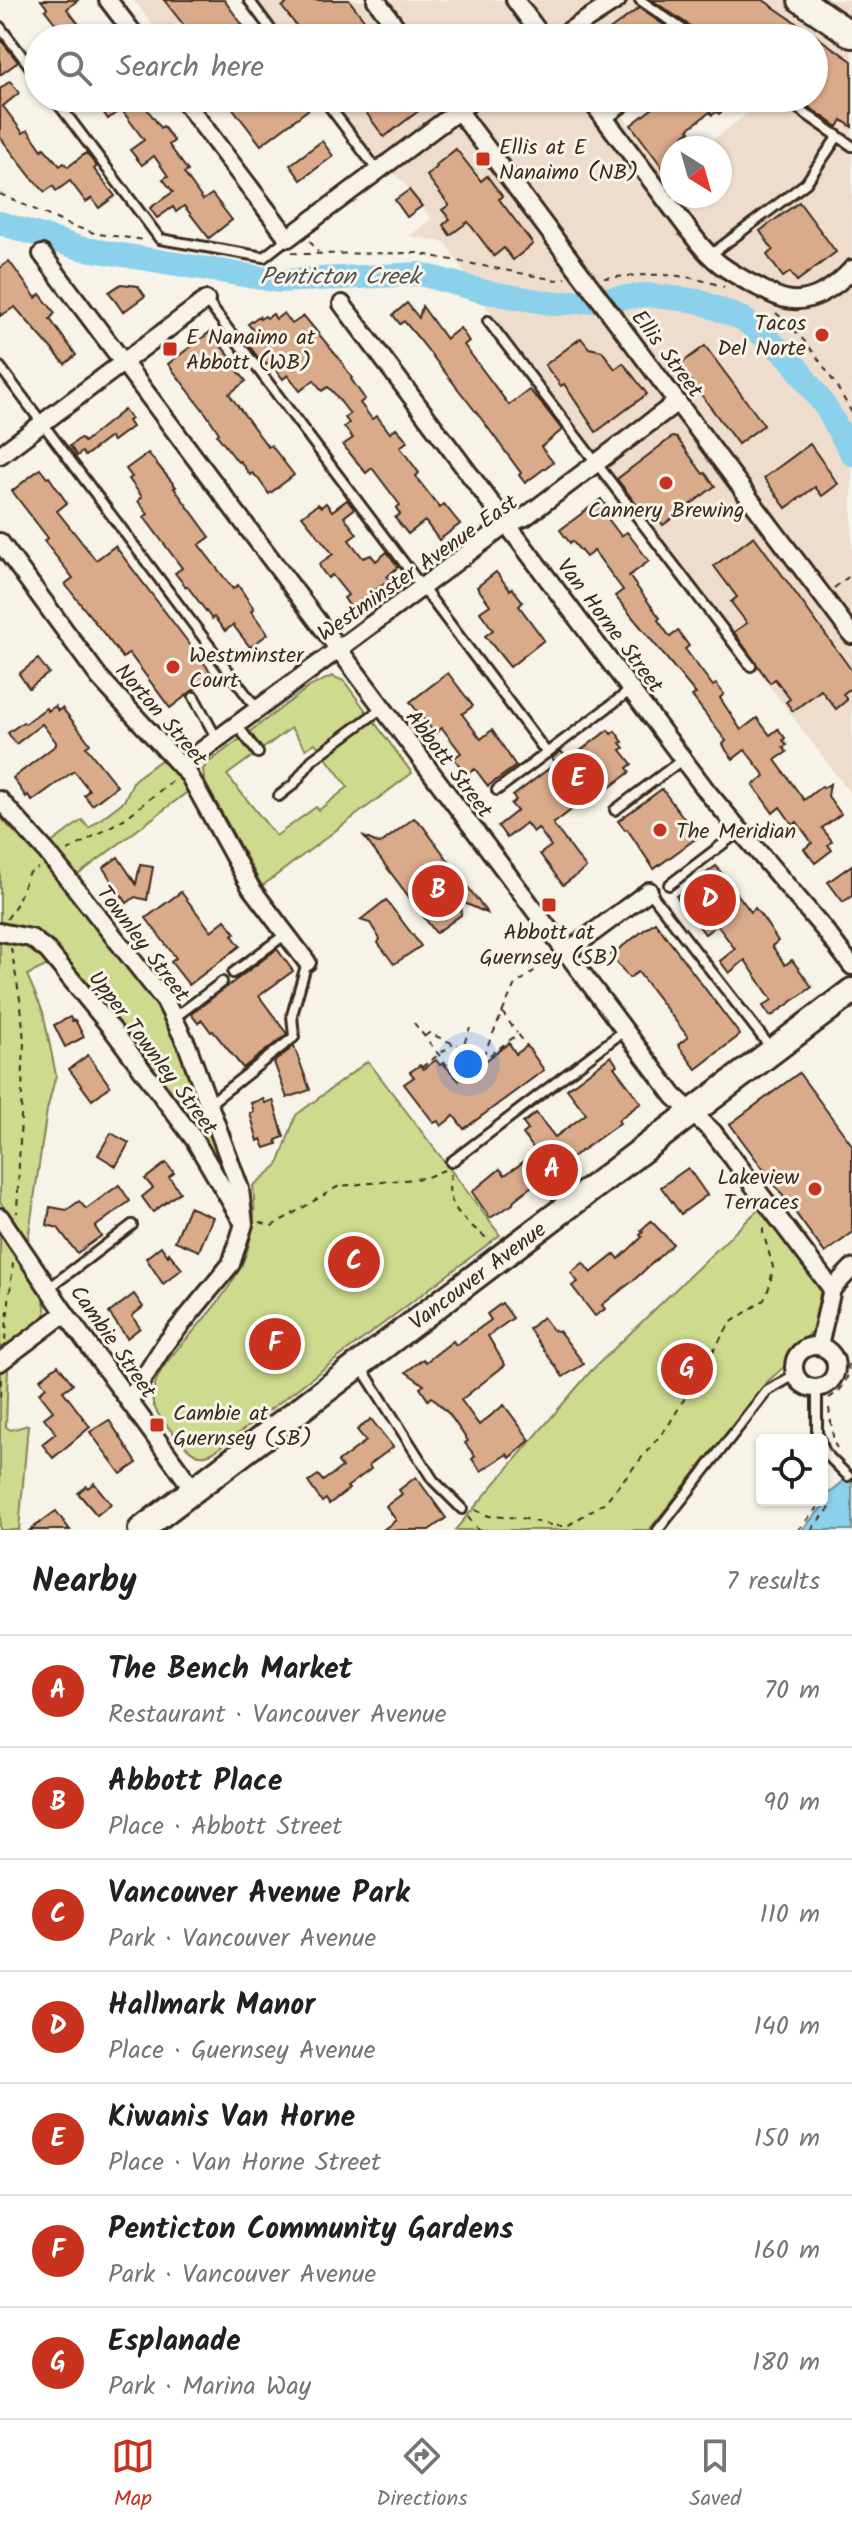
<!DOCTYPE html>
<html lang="en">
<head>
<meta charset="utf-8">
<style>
  body { margin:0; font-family:Kalam,sans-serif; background:#f6f6f6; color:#202124 }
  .controls { position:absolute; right:24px; bottom:24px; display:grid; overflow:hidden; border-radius:8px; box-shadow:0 2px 6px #0004 }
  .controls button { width:72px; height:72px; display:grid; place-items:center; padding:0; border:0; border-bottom:2px solid #e0e0e0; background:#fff; color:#202124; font:40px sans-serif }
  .compass { position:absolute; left:660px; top:136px; width:72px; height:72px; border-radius:50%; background:#fff; box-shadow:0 2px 6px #0004; rotate:143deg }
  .you { position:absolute; left:468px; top:1064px; width:28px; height:28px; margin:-20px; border:6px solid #fff; border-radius:50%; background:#1a73e8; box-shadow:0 0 0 12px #1a73e833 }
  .badge { display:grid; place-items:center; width:52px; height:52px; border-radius:50%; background:#c8321e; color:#fff; font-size:26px; font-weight:700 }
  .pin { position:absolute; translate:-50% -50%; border:4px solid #fff; box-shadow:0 2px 8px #0006 }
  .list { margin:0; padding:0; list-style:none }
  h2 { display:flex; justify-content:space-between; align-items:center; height:104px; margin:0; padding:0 32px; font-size:34px }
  h2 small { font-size:26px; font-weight:400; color:#757577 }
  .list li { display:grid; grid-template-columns:52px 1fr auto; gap:24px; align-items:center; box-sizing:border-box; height:112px; padding:0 32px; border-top:2px solid #e0e0e0 }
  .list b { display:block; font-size:30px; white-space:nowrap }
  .list p { margin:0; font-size:26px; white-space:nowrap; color:#757577 }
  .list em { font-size:26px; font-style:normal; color:#757577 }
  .icon { flex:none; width:44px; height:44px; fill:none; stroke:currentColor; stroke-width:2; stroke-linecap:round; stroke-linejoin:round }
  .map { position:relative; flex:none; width:852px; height:1530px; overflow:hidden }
  .search { position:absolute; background:#fff; box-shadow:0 2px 6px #0004; left:24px; right:24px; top:24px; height:88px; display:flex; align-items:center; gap:20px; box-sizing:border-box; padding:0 28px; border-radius:44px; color:#757577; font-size:30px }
  .sheet { height:888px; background:#fff }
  nav { display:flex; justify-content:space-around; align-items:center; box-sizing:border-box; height:112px; border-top:2px solid #e0e0e0; background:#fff; font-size:22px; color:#757577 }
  nav a { display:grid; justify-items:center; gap:4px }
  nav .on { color:#c8321e }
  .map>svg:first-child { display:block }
</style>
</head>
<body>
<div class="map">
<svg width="852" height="1530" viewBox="0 0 852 1530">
  <rect width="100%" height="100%" fill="#f7f3e8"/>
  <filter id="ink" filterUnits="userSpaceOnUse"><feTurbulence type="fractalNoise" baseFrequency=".0125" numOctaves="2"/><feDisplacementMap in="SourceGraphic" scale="16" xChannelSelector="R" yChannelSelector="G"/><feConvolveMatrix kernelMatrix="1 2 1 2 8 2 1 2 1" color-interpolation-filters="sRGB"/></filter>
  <g filter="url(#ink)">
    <g fill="#edc">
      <polygon points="134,0 208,0 161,36"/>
      <polygon points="256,0 852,0 852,796 490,312 445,242 409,236 431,219 404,183 369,148 330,98 644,98 622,115 666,174 672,171 672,196 720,196 720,148 702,148 768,98 814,98 814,38 285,38"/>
    </g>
    <g fill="#ceda8d" stroke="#848256" stroke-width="2" fill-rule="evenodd">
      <path d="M332,676L344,681L412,773L262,886L204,780L203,769L208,763L309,687ZM291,728L306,749L315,743L348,787L319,810L316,807L276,836L227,775Z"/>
      <polygon points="165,757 190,790 75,877 50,844 82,820 89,828 124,801 134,780"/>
      <polygon points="0,817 61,881 101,936 154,1001 165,1019 193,1081 199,1106 235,1181 238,1197 51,948 0,926"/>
      <polygon points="0,939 27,943 52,963 27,975 43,1012 56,1075 47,1110 28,1240 0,1202"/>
      <path d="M368,1061L500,1235L214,1452C208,1455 202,1457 196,1454C185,1449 155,1414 153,1403C152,1397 153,1390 155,1384C162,1364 177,1350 191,1334C232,1287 261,1252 253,1186L278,1165L296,1115Z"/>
      <polygon points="762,1206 821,1288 813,1329 808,1336 791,1349 784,1367 767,1382 649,1530 455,1530 591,1371"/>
      <path d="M0,1229C13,1249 60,1301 41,1324C31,1336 12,1345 0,1355Z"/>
      <polygon points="8,1368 6,1427 11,1430 28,1425 19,1530 0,1530 0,1374"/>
    </g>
    <polygon fill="#8bd1ec" stroke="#6b8e9a" stroke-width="2" points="852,1472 852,1530 802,1530 825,1504 822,1497 834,1490"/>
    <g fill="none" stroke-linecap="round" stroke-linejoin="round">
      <polyline stroke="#8bd1ec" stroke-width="24" points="0,223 80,248 279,281 420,274 486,292 556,304 647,295 698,301 743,319 789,357 827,409 852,454"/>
    </g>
    <g fill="#daab8b" stroke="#3b2a1e" stroke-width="2">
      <polygon points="41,0 78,0 67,9 86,33 80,38 46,38 59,28 45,10 47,8"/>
      <polygon points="164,0 224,0 252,38 173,38 186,28"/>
      <polygon points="291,0 349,0 378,38 306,38 282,7"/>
      <polygon points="652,0 763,0 852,61 852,127 842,120 838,127 796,98 814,98 814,38 702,38 699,32"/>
      <polygon points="639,8 683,38 599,38"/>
      <polygon points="0,39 18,62 0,75"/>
      <polygon points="10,81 19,93 3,106 23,133 28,130 42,150 44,148 60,166 64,163 68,167 86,153 97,166 94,169 115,196 99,208 92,198 86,202 70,181 56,191 53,186 45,192 31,177 0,137 0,89"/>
      <polygon points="88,98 139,98 161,128 163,126 174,141 169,145 188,171 184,173 203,200 212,194 232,220 209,238 184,206 176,212 173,207 157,218 150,208 173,192 163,179 168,176 154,156 142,165 130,150 144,140 121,109 108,119 101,109 98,111"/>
      <polygon points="225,98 301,98 309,109 261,145"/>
      <polygon points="382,98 419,98 425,106 384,137 365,111"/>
      <polygon points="666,98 725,98 730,105 719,114 717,112 712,115 710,112 688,129 690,131 684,136 694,148 672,148 672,180 631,125"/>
      <polygon points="322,141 333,156 301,180 290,165"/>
      <polygon points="456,149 481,181 487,176 502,196 499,199 533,244 513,260 504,248 494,256 468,222 450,235 443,225 450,219 442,210 449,205 427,176 437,167 436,165"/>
      <polygon points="409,190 422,206 407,217 395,200"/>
      <polygon points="799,202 836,252 797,281 790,272 783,277 767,255 773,250 760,231"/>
      <polygon points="9,261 36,298 40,294 55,313 50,319 76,355 65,364 15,307 0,316 0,268"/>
      <polygon points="121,284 138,286 145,296 123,312 109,292"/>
      <polygon points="407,303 419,318 422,306 446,339 460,328 469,341 464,345 509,405 529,390 539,400 562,430 541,447 553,462 525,483 519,475 521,473 483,421 419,339 404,321 400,324 393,315"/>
      <polygon points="284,313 292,324 304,316 341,361 352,378 351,379 365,399 360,403 372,419 377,416 390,433 396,428 408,441 400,447 419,473 416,476 419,481 440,508 444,504 460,524 439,540 425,521 408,534 395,518 400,514 396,508 400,505 372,468 366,473 343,445 353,438 344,427 349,423 345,418 350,414 333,392 328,387 322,391 314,380 300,391 288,375 283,379 270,362 266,365 262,359 260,360 244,339 254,331 248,324 259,316 260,319 265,316 267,318 273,314 276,319"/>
      <polygon points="210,332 240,369 238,371 246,381 229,394 268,447 271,445 294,475 269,494 257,477 252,473 250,475 240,461 238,462 217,435 219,433 207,415 168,364"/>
      <polygon points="581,338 589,348 602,351 615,369 623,363 647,394 596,432 564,384 561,386 545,365"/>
      <polygon points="705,346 764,425 738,444 679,365"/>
      <polygon points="124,410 131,419 128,421 132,427 113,441 110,437 85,456 82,452 77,456 70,446 80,438 84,442"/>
      <polygon points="672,437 677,438 703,474 705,473 715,486 663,525 650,508 643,513 617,479"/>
      <polygon points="810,444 838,484 822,496 815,487 786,508 764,478"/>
      <polygon points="148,453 176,487 174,488 210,537 199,545 233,589 238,585 254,609 251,611 268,634 250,647 233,625 225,631 214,617 212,619 187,586 186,587 175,573 182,568 144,517 148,514 138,501 142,497 129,479 132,477 126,469"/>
      <polygon points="40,469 47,478 49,477 67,503 57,511 96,560 115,546 213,675 170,708 129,653 123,658 65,584 73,578 44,541 48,538 12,491"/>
      <polygon points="601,499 611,512 606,516 621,536 627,532 649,561 629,576 660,618 658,620 670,637 678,631 689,646 685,649 713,686 716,684 724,694 720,698 741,730 757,718 770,735 778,729 785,738 783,740 787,745 783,747 787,752 775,760 804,800 822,786 823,788 830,784 828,796 841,814 822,828 832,841 828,845 832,850 815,863 804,849 812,843 797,822 793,825 780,807 773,813 753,785 765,776 745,750 733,759 726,750 723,744 726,741 692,696 696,694 615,596 623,590 594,551 586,557 572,541 570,543 560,530"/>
      <polygon points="347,500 354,509 344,517 357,534 349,540 363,558 371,555 376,561 387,552 398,567 387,577 389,580 351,608 344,598 348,595 332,575 328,578 321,569 319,564 333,554 302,516 318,504 321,507 326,503 332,511"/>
      <polygon points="754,536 852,671 852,687 843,694 847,700 836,709 821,690 793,711 786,702 790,699 775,679 770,683 734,632 747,623 731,602 737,597 714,566"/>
      <polygon points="496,572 510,590 512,588 523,602 519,606 544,640 510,667 485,636 493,630 480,612 490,605 477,587"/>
      <polygon points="38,659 49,673 29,688 19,674"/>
      <polygon points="448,673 473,706 462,714 481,739 492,730 516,766 488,786 475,769 466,775 454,758 461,753 442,728 435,734 410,702"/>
      <polygon points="55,706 58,711 62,708 79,729 90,744 86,747 117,786 92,805 84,795 89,790 74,771 32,801 28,795 26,797 13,778 56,745 56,742 42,724 16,744 8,733 23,722 25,724 46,708 48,711"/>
      <polygon points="608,730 611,734 615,731 623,742 620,743 624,748 621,750 632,764 627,768 630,772 585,806 582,802 553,824 586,868 563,885 540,854 551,846 538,828 533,832 526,823 507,838 498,826 517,811 511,804 516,800 513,796 556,763 552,758 561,751 568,760"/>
      <polygon points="662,789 698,837 654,869 627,829 625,830 618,821"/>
      <polygon points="414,818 422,825 487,913 462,902 461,915 436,933 364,837 380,844"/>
      <polygon points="118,857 136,884 140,865 153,867 147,900 135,897 127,903 103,868"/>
      <polygon points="852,865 852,896 843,902 828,882"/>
      <polygon points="716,866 751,912 755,908 765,921 778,941 772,946 785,965 792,960 812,987 773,1015 770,1016 763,1006 772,1000 745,960 729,973 720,961 735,949 717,925 705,934 676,896"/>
      <polygon points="181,892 211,931 225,920 235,933 232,935 240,946 189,985 171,962 176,958 146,918"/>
      <polygon points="386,900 421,946 394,964 378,943 380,939 370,923 360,920"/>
      <polygon points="655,922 740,1035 696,1069 678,1045 688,1037 638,972 629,978 611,955"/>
      <polygon points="277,949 293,971 259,996 287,1034 243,1068 213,1031 211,1032 202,1020 198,1023 191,1014"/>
      <polygon points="70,1017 72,1021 75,1020 84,1037 65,1047 54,1025"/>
      <polygon points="509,1043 516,1054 527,1046 544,1070 464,1129 454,1116 441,1126 438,1121 434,1123 404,1084 414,1077 410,1072 420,1065 423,1069 436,1060 440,1065 443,1063 459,1081"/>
      <polygon points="294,1046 310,1090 287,1098 274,1062"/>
      <polygon points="88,1055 110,1086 92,1100 69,1069"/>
      <polygon points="611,1056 617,1065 614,1067 641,1103 618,1120 620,1123 528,1189 514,1200 513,1204 490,1218 472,1192 500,1169 505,1175 533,1155 530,1152 534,1149 523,1134 528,1130 523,1123 536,1113 555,1137 586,1114 567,1089"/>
      <polygon points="799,1073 852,1145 852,1233 825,1253 730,1124"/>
      <polygon points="263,1099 265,1103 273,1100 284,1137 276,1140 277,1144 265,1148 261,1139 258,1141 250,1113 254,1112 251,1103"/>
      <polygon points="111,1133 129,1143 116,1166 98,1155"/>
      <polygon points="166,1163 174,1173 169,1177 180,1192 153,1212 142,1197 153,1188 145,1179"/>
      <polygon points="688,1168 707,1195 681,1214 661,1187"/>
      <polygon points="119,1185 130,1201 95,1227 101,1236 77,1253 58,1228 47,1225 50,1207 67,1210 79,1201 86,1209"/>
      <polygon points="189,1207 213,1217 199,1251 175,1241"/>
      <polygon points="651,1221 673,1244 634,1280 602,1305 605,1309 595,1316 572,1286 578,1282 571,1273 583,1263 591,1273 615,1254 619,1259 642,1237 640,1235 643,1232 641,1230"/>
      <polygon points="161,1246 168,1256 169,1253 182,1269 163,1284 146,1258"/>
      <polygon points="134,1294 143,1307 132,1316 140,1328 127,1338 109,1313"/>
      <polygon points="502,1303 513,1318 488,1336 505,1365 461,1400 479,1425 504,1405 530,1440 510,1458 507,1454 481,1471 472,1459 475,1456 465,1443 468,1441 449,1414 432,1397 428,1400 420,1388 424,1385 406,1372 423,1359 426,1362 453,1341 456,1345 491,1320 487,1314"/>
      <polygon points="543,1317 553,1330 559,1331 584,1364 563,1377 529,1329"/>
      <polygon points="58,1365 73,1384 63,1391 90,1427 53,1458 42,1444 56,1433 44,1418 53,1411 39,1393 46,1387 40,1379"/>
      <polygon points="371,1419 393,1447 369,1465 371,1469 347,1487 349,1489 329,1504 326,1499 322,1502 308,1482 318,1475 323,1481 342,1467 338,1462 366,1441 357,1430"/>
      <polygon points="109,1420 137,1463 121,1474 90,1432"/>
      <polygon points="416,1477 446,1518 429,1530 383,1530 396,1520 386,1506 402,1494 399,1490"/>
      <polygon points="94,1483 111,1504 97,1515 78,1493 86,1486 88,1488"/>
      <polygon points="56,1511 70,1530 30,1530"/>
    </g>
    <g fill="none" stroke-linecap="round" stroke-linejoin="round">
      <defs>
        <g id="lane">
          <polyline points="249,0 277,38"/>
          <polyline points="640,0 695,38"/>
          <polyline points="0,27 38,77"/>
          <polyline points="54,98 160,239 264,257 288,238"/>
          <polyline points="323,98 378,171"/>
          <polyline points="783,98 852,146"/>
          <polyline points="606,120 635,98"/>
          <polyline points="709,256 806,183 838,136"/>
          <polyline points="206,300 547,753"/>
          <polyline points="488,321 751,666"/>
          <polyline points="0,367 257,709"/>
          <polyline points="194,697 217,739"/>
          <polyline points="237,725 258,753"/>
          <polyline points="497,790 631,690"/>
          <polyline points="279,796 294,784 312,760 382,708"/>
          <polyline points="615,810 683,759"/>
          <polyline points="669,885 740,831"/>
          <polyline points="649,891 771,1048"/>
          <polyline points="233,973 286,934"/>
          <polyline points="174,1018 222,982"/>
          <polyline points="209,1104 294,1037 292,1015 307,962"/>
          <polyline points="451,1162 625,1030"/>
          <polyline points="49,1288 132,1225"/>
          <polyline points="361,1367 433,1480 462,1509"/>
          <polyline points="817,1388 817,1433 820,1440"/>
          <polyline points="822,1445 825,1453 848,1476"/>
          <polyline points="658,1530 767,1391 796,1374"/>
        </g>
        <g id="street">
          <polyline points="108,0 137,38"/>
          <polyline points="376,0 404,38"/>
          <polyline points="515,0 543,38"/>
          <polyline points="558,38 617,0"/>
          <polyline points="182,98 288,238 475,98"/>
          <polyline points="449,98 852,635"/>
          <path d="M589,98L694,237C712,261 726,270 752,284C763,289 774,297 786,299C811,305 837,286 852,269"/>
          <polyline points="42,254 674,1096 713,1132 832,1289"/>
          <polyline points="342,304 709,794 823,928 852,966"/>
          <polyline points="0,455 206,300"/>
          <polyline points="0,542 99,677 189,775 251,888 307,962"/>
          <polyline points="181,766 507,524 525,517 677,402"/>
          <polyline points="0,800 46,851 165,1001 187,1045 240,1189 244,1224 231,1264 165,1344 129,1401"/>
          <polyline points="0,932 31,938 48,951 112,1029 194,1139 241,1219"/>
          <polyline points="567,952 649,891"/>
          <polyline points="0,1217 65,1313 193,1489"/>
          <circle cx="815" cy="1367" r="21"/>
          <polyline points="819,1346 832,1289 852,1268"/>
          <polyline points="0,1362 65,1313"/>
        </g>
        <g id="secondary">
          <polyline points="801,0 852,35"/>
          <polyline points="141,1530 852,991"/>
        </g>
      </defs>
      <use href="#lane" stroke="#3b2a1e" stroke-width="14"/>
      <use href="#street" stroke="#3b2a1e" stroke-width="22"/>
      <use href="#secondary" stroke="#3b2a1e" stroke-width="30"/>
      <g stroke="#3b2a1e" stroke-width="2" stroke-dasharray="6 6" stroke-linecap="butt">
        <polyline points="0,194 67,224 97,234 146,240"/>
        <polyline points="310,241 318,252"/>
        <polyline points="292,252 299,254 416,253 556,280 566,278"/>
        <path d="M604,278C650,274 679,271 724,287"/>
        <path d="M776,313C808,339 832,377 852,413"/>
        <polyline points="834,588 852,574"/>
        <polyline points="68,851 127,817 172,781"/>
        <polyline points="7,919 17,903 28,874 38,868"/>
        <polyline points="11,948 21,1005 24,1042 17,1213"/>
        <polyline points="502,1012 517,1033"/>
        <polyline points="414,1023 453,1073 470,1028"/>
        <polyline points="425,1036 429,1033 486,1058 518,1034 530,1050"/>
        <polyline points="483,1056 514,986 550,959"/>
        <polyline points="422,1067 453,1044"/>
        <path d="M451,1174C442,1208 468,1222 491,1242"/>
        <polyline points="260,1222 272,1226 339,1186 425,1178 444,1170"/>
        <polyline points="5,1340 13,1263"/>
        <polyline points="0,1397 1,1378"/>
        <path d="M829,1398C845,1389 850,1377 848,1359"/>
        <polyline points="829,1408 834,1443 837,1448"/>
        <polyline points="475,1510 489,1516 521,1518 555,1526 567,1526 605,1502 668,1426 730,1323 764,1300 770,1285 773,1267 763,1232 763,1225"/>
        <polyline points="468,1517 478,1530"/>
        <polyline points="798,1530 821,1504 816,1500"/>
        <polyline points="811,1530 830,1508"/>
      </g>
      <use href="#lane" stroke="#f7f3e8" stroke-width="8"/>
      <use href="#street" stroke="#f7f3e8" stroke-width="16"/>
      <use href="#secondary" stroke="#f7f3e8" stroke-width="24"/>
    </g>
  </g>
  <g fill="#c8321e" stroke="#f7f3e8" stroke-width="3">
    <rect x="475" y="151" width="16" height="16" rx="4"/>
    <circle cx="822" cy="335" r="8"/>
    <rect x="162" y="341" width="16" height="16" rx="4"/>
    <circle cx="666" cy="483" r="8"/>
    <circle cx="173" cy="667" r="8"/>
    <circle cx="660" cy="830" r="8"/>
    <rect x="541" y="897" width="16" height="16" rx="4"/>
    <circle cx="815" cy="1189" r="8"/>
    <rect x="149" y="1417" width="16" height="16" rx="4"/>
  </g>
  <g text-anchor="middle" stroke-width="6" stroke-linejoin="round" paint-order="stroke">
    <g font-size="22" fill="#3b2a1e" stroke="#f7f3e8" text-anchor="start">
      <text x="499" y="154">Ellis at E<tspan x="499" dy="25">Nanaimo (NB)</tspan></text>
      <text x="806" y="330" text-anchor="end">Tacos<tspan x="806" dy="25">Del Norte</tspan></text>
      <text x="186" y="344">E Nanaimo at<tspan x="186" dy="25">Abbott (WB)</tspan></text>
      <text x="666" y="517" text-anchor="middle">Cannery Brewing</text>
      <text x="189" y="662">Westminster<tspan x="189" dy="25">Court</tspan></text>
      <text x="676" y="838">The Meridian</text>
      <text x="549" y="939" text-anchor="middle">Abbott at<tspan x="549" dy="25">Guernsey (SB)</tspan></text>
      <text x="799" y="1184" text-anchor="end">Lakeview<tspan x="799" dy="25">Terraces</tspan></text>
      <text x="173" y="1420">Cambie at<tspan x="173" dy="25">Guernsey (SB)</tspan></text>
    </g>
    <g font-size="22" fill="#3b2a1e" stroke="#f7f3e8">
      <text transform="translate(668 353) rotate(53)" y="8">Ellis Street</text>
      <text transform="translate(417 567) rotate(-35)" y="8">Westminster Avenue East</text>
      <text transform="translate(611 625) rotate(53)" y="8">Van Horne Street</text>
      <text transform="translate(162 714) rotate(49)" y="8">Norton Street</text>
      <text transform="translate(450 763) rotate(53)" y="8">Abbott Street</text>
      <text transform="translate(144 943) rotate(53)" y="8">Townley Street</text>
      <text transform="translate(154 1052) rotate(53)" y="8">Upper Townley Street</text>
      <text transform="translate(477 1275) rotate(-37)" y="8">Vancouver Avenue</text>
      <text transform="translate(114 1341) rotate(55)" y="8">Cambie Street</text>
    </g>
    <g font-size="24" font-style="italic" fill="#4f5452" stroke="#f7f3e8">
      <text x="340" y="284">Penticton Creek</text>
    </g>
  </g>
</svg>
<div class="controls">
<button><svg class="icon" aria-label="locate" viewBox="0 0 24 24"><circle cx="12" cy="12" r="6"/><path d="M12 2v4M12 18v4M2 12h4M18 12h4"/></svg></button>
</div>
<svg class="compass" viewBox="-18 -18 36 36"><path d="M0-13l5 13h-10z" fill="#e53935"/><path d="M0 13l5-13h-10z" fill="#757577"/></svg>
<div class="you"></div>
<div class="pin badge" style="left:552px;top:1170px">A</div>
<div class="pin badge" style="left:438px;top:891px">B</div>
<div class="pin badge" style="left:354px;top:1262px">C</div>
<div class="pin badge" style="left:710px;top:900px">D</div>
<div class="pin badge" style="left:578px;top:779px">E</div>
<div class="pin badge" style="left:275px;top:1344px">F</div>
<div class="pin badge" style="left:687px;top:1369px">G</div>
<div class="search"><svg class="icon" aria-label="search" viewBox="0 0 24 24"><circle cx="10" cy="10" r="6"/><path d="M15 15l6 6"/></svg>Search here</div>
</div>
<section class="sheet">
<h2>Nearby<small>7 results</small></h2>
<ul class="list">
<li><span class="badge">A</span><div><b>The Bench Market</b><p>Restaurant · Vancouver Avenue</p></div><em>70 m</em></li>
<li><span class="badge">B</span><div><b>Abbott Place</b><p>Place · Abbott Street</p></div><em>90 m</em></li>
<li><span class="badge">C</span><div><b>Vancouver Avenue Park</b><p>Park · Vancouver Avenue</p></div><em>110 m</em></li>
<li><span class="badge">D</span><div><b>Hallmark Manor</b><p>Place · Guernsey Avenue</p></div><em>140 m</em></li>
<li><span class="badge">E</span><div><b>Kiwanis Van Horne</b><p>Place · Van Horne Street</p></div><em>150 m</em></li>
<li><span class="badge">F</span><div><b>Penticton Community Gardens</b><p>Park · Vancouver Avenue</p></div><em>160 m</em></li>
<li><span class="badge">G</span><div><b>Esplanade</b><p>Park · Marina Way</p></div><em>180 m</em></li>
</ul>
</section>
<nav>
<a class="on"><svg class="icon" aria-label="map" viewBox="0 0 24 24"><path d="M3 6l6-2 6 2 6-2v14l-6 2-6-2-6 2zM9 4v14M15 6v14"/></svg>Map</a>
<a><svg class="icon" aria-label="directions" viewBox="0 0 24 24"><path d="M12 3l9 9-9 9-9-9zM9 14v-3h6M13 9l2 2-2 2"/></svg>Directions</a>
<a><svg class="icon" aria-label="saved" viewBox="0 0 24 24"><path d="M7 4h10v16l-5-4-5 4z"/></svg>Saved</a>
</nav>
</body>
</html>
